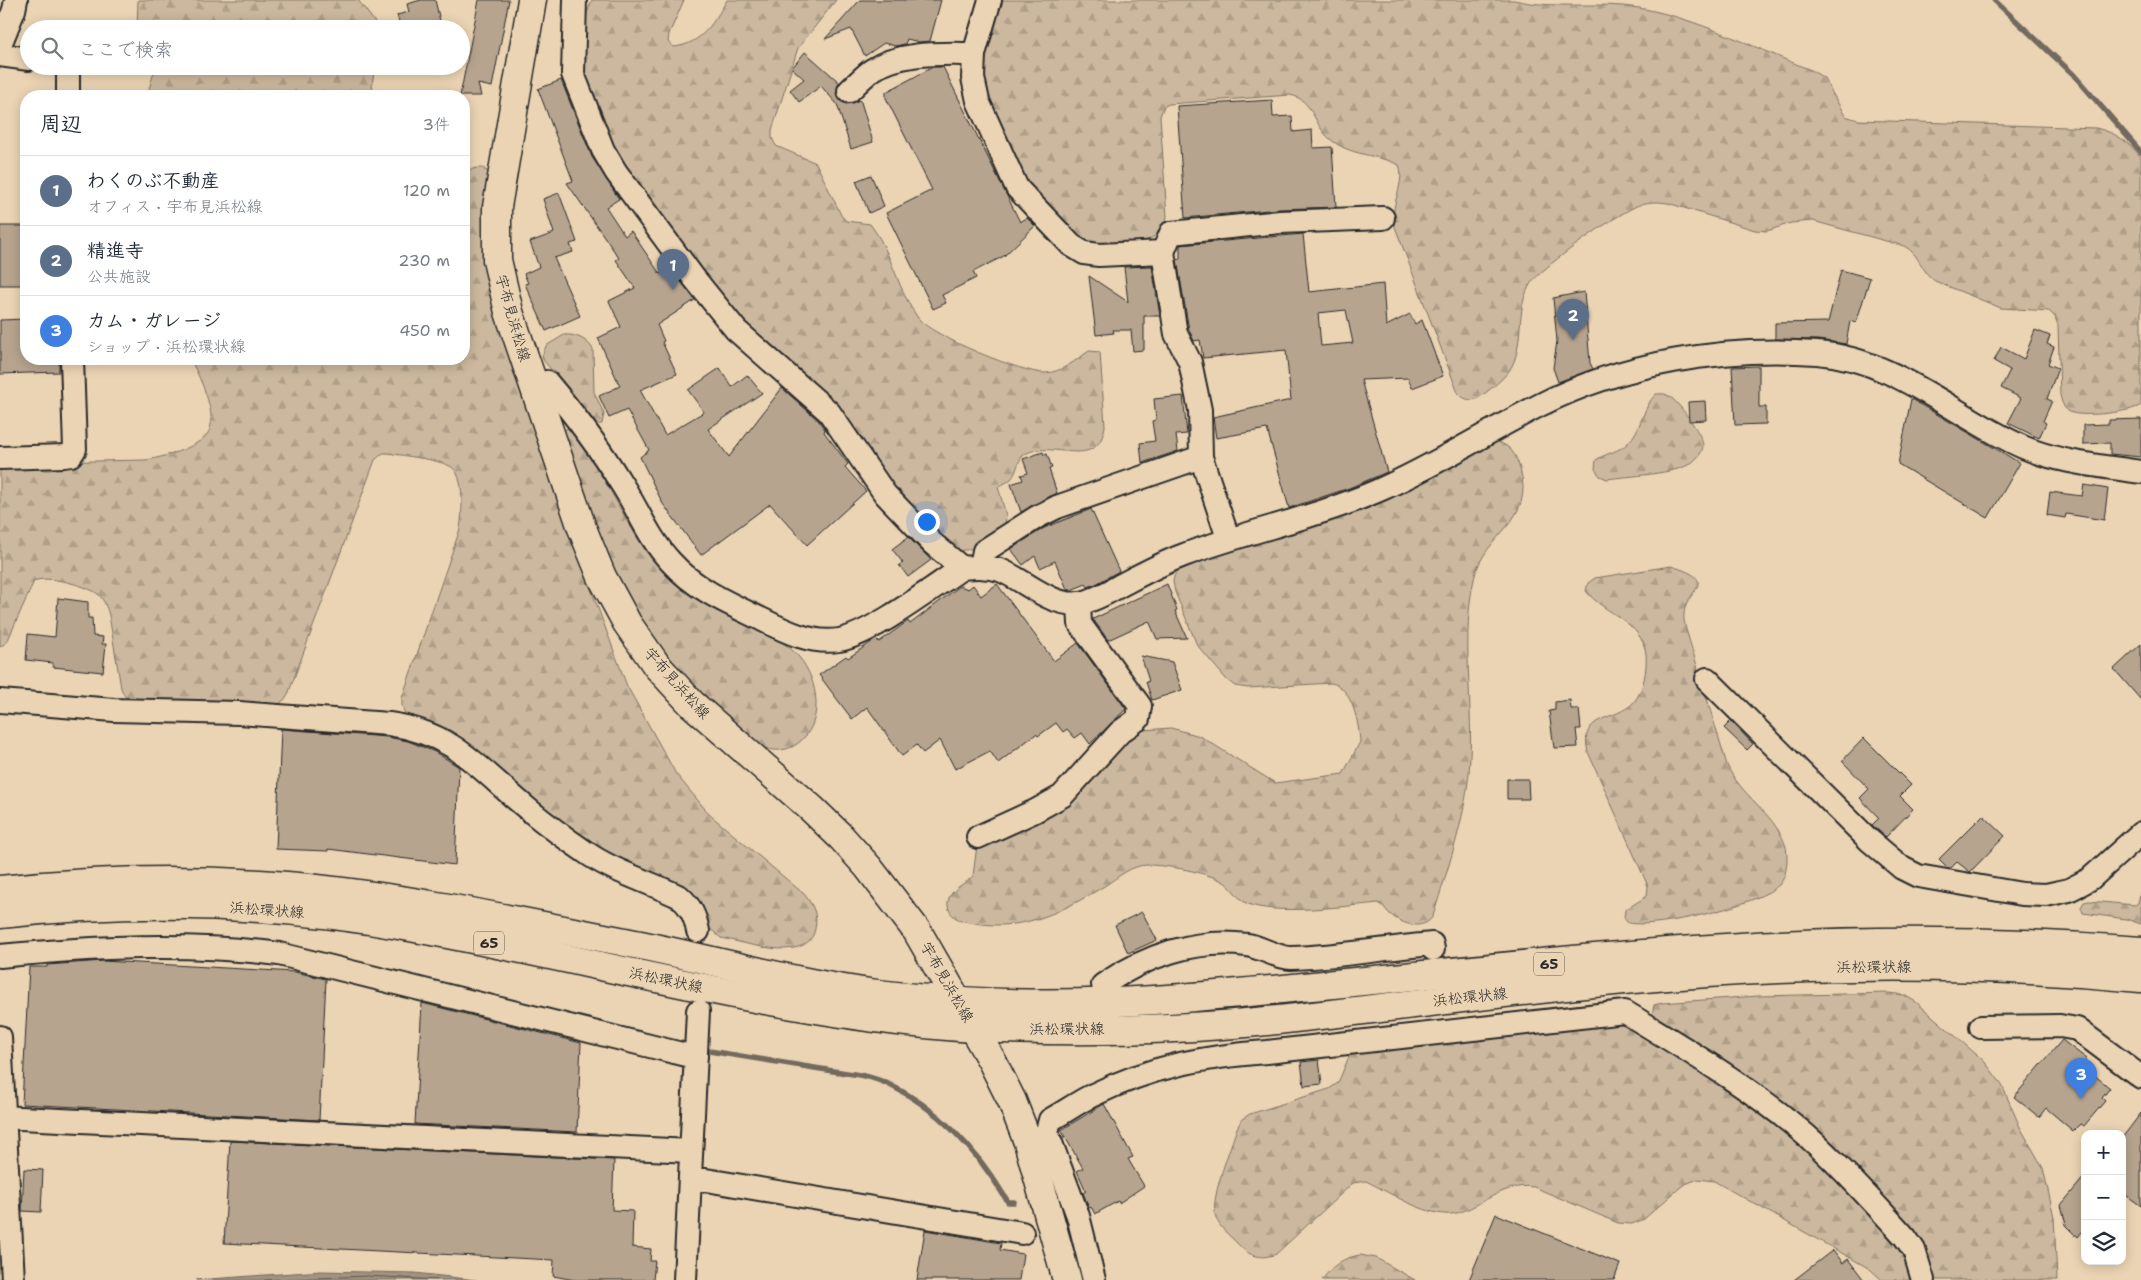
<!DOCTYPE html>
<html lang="ja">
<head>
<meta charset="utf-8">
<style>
  body { margin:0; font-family:"Shantell Sans","Klee One",sans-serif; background:#f6f6f7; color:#1f2937 }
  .controls { position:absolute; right:15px; bottom:15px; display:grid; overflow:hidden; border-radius:10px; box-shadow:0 2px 12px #0003 }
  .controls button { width:45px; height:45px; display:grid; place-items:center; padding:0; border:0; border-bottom:1px solid #e0e1e3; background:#fff; color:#1f2937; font:25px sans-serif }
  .you { position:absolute; left:926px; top:521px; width:18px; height:18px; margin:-12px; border:4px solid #fff; border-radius:50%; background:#1a73e8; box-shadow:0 0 0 8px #1a73e833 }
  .badge { display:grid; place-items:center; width:32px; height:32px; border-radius:50%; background:#ea580c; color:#fff; font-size:16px; font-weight:700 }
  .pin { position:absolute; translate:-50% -41px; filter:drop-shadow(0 1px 2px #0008) }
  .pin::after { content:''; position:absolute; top:26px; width:18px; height:15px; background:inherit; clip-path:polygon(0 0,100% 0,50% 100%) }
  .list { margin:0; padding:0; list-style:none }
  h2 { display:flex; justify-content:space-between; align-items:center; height:65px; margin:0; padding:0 20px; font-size:21px }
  h2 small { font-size:16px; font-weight:400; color:#747a83 }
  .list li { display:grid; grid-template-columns:32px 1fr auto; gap:15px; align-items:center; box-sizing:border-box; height:70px; padding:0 20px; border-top:1px solid #e0e1e3 }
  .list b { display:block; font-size:19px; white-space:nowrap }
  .list p { margin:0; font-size:16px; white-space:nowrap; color:#747a83 }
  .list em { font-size:16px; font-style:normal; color:#747a83 }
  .icon { flex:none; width:28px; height:28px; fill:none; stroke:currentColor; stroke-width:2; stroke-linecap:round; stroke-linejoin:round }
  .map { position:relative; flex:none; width:2141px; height:1280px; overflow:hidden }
  .search { position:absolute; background:#fff; box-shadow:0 2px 12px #0003; left:20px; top:20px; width:450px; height:55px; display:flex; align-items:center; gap:12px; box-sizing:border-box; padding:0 18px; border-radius:28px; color:#747a83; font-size:19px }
  .panel { position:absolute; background:#fff; box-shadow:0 2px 12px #0003; left:20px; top:90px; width:450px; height:275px; border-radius:20px }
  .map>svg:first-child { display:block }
</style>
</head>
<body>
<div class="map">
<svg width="2141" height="1280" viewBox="0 0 2141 1280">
  <defs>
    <pattern id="forest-firs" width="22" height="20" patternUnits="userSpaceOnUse" patternTransform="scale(1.25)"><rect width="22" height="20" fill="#ccb89e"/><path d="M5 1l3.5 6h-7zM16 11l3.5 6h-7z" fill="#af9e88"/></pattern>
  </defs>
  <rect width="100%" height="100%" fill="#ebd4b4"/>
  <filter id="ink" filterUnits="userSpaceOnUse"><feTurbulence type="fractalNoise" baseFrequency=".02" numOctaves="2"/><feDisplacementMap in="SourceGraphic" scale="10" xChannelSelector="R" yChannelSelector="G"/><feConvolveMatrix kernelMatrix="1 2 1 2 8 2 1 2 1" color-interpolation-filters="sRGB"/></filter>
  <g filter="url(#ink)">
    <g fill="url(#forest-firs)" stroke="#7c7264">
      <polygon points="138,0 358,0 380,29 137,29"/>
      <path d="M592,0H684L669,34L668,42L674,47C702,44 714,22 727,0H836L798,48L772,130V138L776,146L816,163L841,215L846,221L870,224C892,251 897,290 918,318C931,336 1024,374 1046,373C1062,372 1076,360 1089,351L1100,352L1105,426C1098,472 1054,440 1027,453C1016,459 1019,470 1011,479C1008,483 1002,483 998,487L1006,515L1005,527C990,542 968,556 948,548L740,326L609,148L578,54L582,26Z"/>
      <path d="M1002,0H1514C1554,10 1598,1 1639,8C1697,18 1757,49 1811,70L1824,78L1845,116L1858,120L2096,128C2116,133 2128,141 2141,157V405C2132,412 2085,417 2073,413C2064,411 2062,403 2060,395L2058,325L2055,317L2049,311L2001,308L1935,281C1921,272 1920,254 1904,246L1813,221L1791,223L1767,231L1755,230L1668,203C1660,202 1651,201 1642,204C1623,209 1542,267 1531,283C1514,309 1526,346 1509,371C1502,380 1493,387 1484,394C1474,402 1467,402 1458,393L1394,224C1390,203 1406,183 1399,165C1377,154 1350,156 1330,139C1314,126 1313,99 1290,95L1169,104L1164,106L1160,116L1167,217C1159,251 1114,245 1086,246L1032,194L985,99L981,55L997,5Z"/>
      <polygon points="138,66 375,66 372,85 374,96 147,96 154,72"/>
      <path d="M477,168H483L488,172L483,234L489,290L570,533L627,686L676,774L710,815L804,894C813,905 818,914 815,929C808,965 744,942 721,938L708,927L617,861L405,714L402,706V698L460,529C462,515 466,474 450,466C437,459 404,456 388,453H383L375,460L287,697L277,706L129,699L124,695L121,688L109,615C107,608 104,599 98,594C86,585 47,575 34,581L7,642L0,647V463L145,460C162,458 205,446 210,429C216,411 199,375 190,359H464V171Z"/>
      <path d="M564,335C575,334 587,339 593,349L594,392L604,414L602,424H598L594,421L544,361L542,356L546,346Z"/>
      <path d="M1656,394C1659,394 1664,393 1667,395C1677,399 1702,434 1703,445C1703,452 1697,459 1691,463C1677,474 1627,476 1607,479L1600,476L1595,469L1596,460C1606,453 1619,452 1628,443C1642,429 1642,408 1656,394Z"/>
      <path d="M567,428C578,434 584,447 591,457C614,493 634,542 664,572C677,585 694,598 711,608C740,624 777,632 799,657C819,681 825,724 797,744C790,749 778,752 769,749C750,744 736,727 722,714C630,633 603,549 565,438L564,431Z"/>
      <path d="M1498,442C1512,447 1516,455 1520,469C1536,523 1484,532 1474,579C1461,636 1473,698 1470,757C1468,812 1449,864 1433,916C1424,931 1402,925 1390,914C1385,910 1385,906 1378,903C1348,906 1272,916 1246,903C1237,898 1233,888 1224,882C1207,872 1166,865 1147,865C1132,865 1118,877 1106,885C1065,910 1025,932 975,923C963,921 951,920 948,906C946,891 965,884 973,876L977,845L1037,815L1120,740L1144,730L1171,728L1200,736L1275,783L1343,774L1360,742C1359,724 1352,686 1331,683L1248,688L1235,686L1227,680L1197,645L1175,592L1173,581L1176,571L1184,565L1486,444Z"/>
      <path d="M1671,566C1722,581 1686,589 1684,614C1683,618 1685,623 1685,626L1727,765C1740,795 1774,813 1785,844C1789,855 1787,876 1780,884C1760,905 1656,929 1628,923L1624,918L1625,910L1647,896L1648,886L1588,752C1578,713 1616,722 1634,702C1644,690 1647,669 1646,654C1642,621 1604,614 1586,591L1588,583L1595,578Z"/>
      <polygon points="2141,889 2141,924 2126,919 2083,913 2081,907 2084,902 2089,901 2135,905 2138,903"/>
      <polygon points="1889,993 1904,995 1916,1002 1984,1061 2001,1083 2020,1127 2043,1168 2054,1217 2057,1280 1932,1280 1922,1246 1657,1022 1652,1015 1654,1005 1662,1003 1758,996"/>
      <path d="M1622,1023L1633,1027L1738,1095L1812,1152L1899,1242L1915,1280H1882L1870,1269L1714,1181L1698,1179L1683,1185L1644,1219L1632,1224L1618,1223L1534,1187C1498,1181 1473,1217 1444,1214C1417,1211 1389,1192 1366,1181L1353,1183L1276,1254C1260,1260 1249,1256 1238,1244C1230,1236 1217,1226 1215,1214C1211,1196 1231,1147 1237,1128L1242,1119L1250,1114L1329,1089L1338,1083L1350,1054Z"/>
      <path d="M1360,1255L1376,1258L1415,1280H1322C1333,1265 1342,1258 1360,1255Z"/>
    </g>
    <polygon fill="#a19380" stroke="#72695e" points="321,1271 415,1273 476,1280 196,1280"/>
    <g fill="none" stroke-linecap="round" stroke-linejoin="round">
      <polyline stroke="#5a554d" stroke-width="1" points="265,1280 368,1276 437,1280"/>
      <g stroke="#72695e" stroke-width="5.5">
        <polyline points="1994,0 2073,74 2141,152"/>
        <path d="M709,1051C746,1057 784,1063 821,1069C843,1073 868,1074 888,1084C940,1109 979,1153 1008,1202H1014"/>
      </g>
    </g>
    <g fill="#b6a48e" stroke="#2b2b2b" fill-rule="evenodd">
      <polygon points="421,0 435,0 442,29 401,29 397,15 409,12 407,4"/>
      <polygon points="479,0 509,0 492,87 478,84 481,96 460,96"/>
      <polygon points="860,0 941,0 930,41 919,42 907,39 905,44 895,46 884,43 865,56 851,29 825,39"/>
      <polygon points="805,52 839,82 836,94 840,101 846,104 853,103 859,100 861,102 873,142 851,149 837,104 821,86 799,102 790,90 804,79 792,68"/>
      <polygon points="933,67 943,67 1020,222 1027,218 1035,226 1004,256 973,272 976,278 942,295 946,303 933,309 886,213 932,190 886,98 886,92"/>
      <polygon points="561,80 592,157 619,199 606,207 625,236 631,231 660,274 670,267 695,300 657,325 664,341 662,342 677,374 640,390 665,435 704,412 688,390 720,368 732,387 747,375 762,393 708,429 729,457 782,388 819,421 825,430 824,432 848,464 845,467 866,491 807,545 770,504 701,555 663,504 640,457 649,450 627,410 609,418 599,396 620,386 598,338 621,327 609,301 635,288 616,260 619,258 567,183 573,181 538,89"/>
      <polygon points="1272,100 1273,117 1292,116 1293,132 1312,130 1313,148 1332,147 1336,207 1279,209 1185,218 1177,106"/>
      <polygon points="871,175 884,206 869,213 856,181"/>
      <polygon points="559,193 577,242 570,244 573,252 554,258 580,316 546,331 525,284 528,283 524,274 539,267 530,242 554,233 543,199"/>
      <rect x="0" y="226" width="26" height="59"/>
      <path d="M1303,234L1309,292L1383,284L1386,326L1410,314L1415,324L1422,320L1443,376L1412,388L1408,378L1361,380L1387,472L1349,488L1289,508L1267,429L1216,438L1213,417L1291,400L1286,350L1203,358L1200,340L1194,341L1189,330L1177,260L1180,259V245ZM1346,310L1353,343L1321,346L1318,313Z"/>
      <polygon points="1152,266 1160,316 1144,316 1144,350 1133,351 1131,330 1113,330 1114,333 1096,335 1089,276 1128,302 1124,267"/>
      <polygon points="1841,270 1870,278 1856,323 1850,321 1846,344 1818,340 1775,339 1775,323 1828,322"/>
      <polygon points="1584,292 1590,363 1593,369 1558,382 1553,368 1557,341 1553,298"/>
      <polygon points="26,319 26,359 59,359 59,372 0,374 0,320"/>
      <polygon points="2035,330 2050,336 2047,344 2054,347 2048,364 2058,368 2047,399 2052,401 2043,421 2046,423 2039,438 2008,423 2021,398 2001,388 2010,370 1994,361 2001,347 2024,359"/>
      <polygon points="1759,366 1759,407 1766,407 1766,424 1735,425 1732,367"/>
      <polygon points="1183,396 1187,434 1176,435 1178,451 1142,463 1140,443 1155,441 1152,421 1156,420 1154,399"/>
      <polygon points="1911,399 2020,463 1988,518 1898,464"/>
      <polygon points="1705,401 1706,420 1689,421 1688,402"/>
      <polygon points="2141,419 2141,457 2110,454 2110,443 2083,444 2083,425 2109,424 2109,420"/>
      <polygon points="1043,452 1044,455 1047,454 1052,468 1049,469 1057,493 1021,512 1011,484 1023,480 1021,475 1028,473 1023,459"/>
      <polygon points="2084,485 2108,489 2104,520 2066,514 2065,518 2047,515 2050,492 2082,496"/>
      <polygon points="1091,509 1119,571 1096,584 1088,587 1086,584 1071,590 1067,589 1055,561 1040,568 1035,556 1023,565 1011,549 1044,528"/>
      <polygon points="908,537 931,560 908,577 899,565 903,563 892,549"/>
      <polygon points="997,584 1054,661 1078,643 1126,709 1090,744 1082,733 1075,738 1067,729 1063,732 1056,723 1038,736 1036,734 998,763 990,751 955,769 940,740 923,753 917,745 902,756 867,707 852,719 819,675 846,656 848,658 876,639 879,642 908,621 910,624 960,586 968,589 973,585 981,596"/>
      <polygon points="1167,584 1177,610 1175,611 1187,638 1157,639 1149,621 1108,640 1093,619"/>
      <polygon points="58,598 88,602 88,618 92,618 93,636 103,637 102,644 106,644 103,672 53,667 53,663 26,660 28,634 55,637"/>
      <polygon points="2141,644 2141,700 2114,669"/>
      <polygon points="1141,656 1172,662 1182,690 1152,700 1146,682 1149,681"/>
      <polygon points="1570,700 1571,709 1579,709 1581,729 1576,729 1578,747 1554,748 1549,711 1555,710 1555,702"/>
      <polygon points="1731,721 1753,744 1747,750 1724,728"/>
      <polygon points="281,729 387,737 408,741 435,752 459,767 455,865 328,849 328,851 276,849"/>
      <polygon points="1864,738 1911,785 1900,796 1913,809 1886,837 1872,825 1879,818 1860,798 1869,789 1842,761"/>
      <polygon points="1507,779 1528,779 1529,799 1507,799"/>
      <polygon points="1983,815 2005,836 1970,872 1957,862 1951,868 1948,868 1939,859"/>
      <polygon points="1142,912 1157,940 1128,953 1115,925"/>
      <polygon points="103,961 295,972 326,979 319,1120 22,1104 29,967 47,967 47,965"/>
      <polygon points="422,1003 581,1043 577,1132 415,1124"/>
      <polygon points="2062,1040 2087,1059 2082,1065 2110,1088 2102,1098 2105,1101 2084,1126 2080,1124 2073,1131 2046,1108 2039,1117 2014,1097"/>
      <polygon points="1319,1060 1322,1084 1304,1086 1301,1062"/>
      <polygon points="1104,1104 1133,1157 1128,1159 1144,1186 1119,1203 1118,1201 1095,1214 1091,1207 1089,1208 1083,1193 1086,1191 1077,1171 1083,1168 1061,1130"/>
      <polygon points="2141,1113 2141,1206 2122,1192 2122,1138"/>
      <polygon points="230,1141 614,1160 612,1210 633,1211 632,1247 651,1249 650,1261 655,1261 653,1280 575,1280 553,1276 554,1260 224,1243"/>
      <polygon points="24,1169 43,1170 41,1212 22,1211"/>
      <polygon points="2085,1176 2085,1228 2078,1237 2066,1225 2061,1205"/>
      <polygon points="1496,1214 1620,1264 1614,1280 1469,1280"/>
      <polygon points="925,1230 1001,1243 1000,1250 1023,1254 1019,1280 917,1280"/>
      <polygon points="1833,1250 1843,1263 1848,1259 1864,1280 1794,1280"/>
    </g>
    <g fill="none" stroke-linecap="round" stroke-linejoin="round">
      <defs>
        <g id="minor">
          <polyline points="575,0 573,74 603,150 616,172 694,278 736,330 829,412 885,494 932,543 962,568"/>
          <polyline points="990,0 974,54 973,78 978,101 1017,188 1071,245 1084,253 1099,255 1163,252 1176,334 1190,362 1200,410 1201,457 1228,538"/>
          <polyline points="0,45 14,10 16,0"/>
          <polyline points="0,55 29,59"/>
          <polyline points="64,66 68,72 68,96"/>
          <path d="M849,91C856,84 864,76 872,70C900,51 942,54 974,54"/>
          <polyline points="1163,252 1171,233 1280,222 1383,218"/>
          <path d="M534,387L547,382C574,414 599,447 621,483C638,509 649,539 671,562C696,590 730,604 763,620C787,632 811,644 839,640C872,634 932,588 962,568C975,567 987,566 1000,570C1025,580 1052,608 1081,603C1095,600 1109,592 1121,585C1142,574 1162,563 1184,555C1248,531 1315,518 1377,491C1433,467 1485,433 1540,405C1623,363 1724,346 1817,353C1896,359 1954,416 2023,447C2060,463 2102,466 2141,472"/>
          <polyline points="0,458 64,456 71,455 75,449 72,359"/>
          <polyline points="981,566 984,551 1037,517 1057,507 1201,457"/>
          <polyline points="1707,679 1869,840 1902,868 1918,876 2022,894 2046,895 2069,890 2090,879 2141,833"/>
          <path d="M0,701L114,710L239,713L389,724C455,733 480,770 529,810C546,824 565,838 584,851C613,872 648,881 680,897C691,907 695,916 698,931"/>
          <polyline points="978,837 1035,811 1062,796 1120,732 1138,719 1140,706 1080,624 1079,603"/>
          <path d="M0,956C93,947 186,942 279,954L686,1055H696"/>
          <path d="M1103,985C1145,956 1196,938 1247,945C1261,947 1277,958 1291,958C1337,957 1386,948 1432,944L1433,949"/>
          <polyline points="1981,1027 2060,1026 2077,1029 2141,1077"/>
          <polyline points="0,1037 13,1280"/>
          <polyline points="0,1117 691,1151"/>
          <polyline points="690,1180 706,1180 1022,1233"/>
          <polyline points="685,1280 698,1011"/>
          <path d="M1094,1280L1078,1216L1047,1132L1050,1120C1065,1112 1078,1102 1093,1095C1153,1066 1202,1057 1267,1052L1625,1012C1689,1051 1763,1095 1818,1146C1849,1175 1877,1206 1905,1237L1914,1250L1923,1280"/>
        </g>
        <polyline id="secondary" points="532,0 497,207 497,260 509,312 582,528 602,577 627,623 657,666 692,704 812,809 841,837 868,867 917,931 992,1061 1012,1101 1028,1142 1067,1280"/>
        <g id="primary">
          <path d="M0,890C96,880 191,878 287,886C401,896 513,920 625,942C708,958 792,983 877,994C978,1006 1081,1006 1182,998C1369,983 1554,958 1740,947C1874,939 2008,940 2141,951"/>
          <path d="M0,914C136,899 275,902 410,927C527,948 643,977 760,999C831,1012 902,1024 975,1028C1071,1032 1170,1031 1267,1021C1389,1008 1510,991 1633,979C1801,963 1972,962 2141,978"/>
        </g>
      </defs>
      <use href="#minor" stroke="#2b2b2b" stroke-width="26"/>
      <use href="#secondary" stroke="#2b2b2b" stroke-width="31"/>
      <use href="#primary" stroke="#2b2b2b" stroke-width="31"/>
      <use href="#minor" stroke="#ebd4b4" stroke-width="22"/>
      <use href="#secondary" stroke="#ebd4b4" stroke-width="28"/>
      <use href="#primary" stroke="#ebd4b4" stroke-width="28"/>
    </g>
  </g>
  <g text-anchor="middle" stroke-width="4.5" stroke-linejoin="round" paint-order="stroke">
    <g fill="#ebd4b4" stroke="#655e54" stroke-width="1">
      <rect x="474" y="931.5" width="30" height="23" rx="4"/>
      <rect x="1534" y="952.5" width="30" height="23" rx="4"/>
    </g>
    <g font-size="14" font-weight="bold" fill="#2b2b2b">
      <text x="489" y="948">65</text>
      <text x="1549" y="969">65</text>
    </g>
    <g font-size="15" fill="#2b2b2b" stroke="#ebd4b4">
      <text transform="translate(513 318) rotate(74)" y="5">宇布見浜松線</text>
      <text transform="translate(677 683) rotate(48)" y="5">宇布見浜松線</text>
      <text transform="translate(267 910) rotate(4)" y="5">浜松環状線</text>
      <text x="1874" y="972">浜松環状線</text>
      <text transform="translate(666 980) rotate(12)" y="5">浜松環状線</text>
      <text transform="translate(947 982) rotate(60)" y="5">宇布見浜松線</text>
      <text transform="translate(1470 997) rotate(-6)" y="5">浜松環状線</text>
      <text x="1067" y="1034">浜松環状線</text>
    </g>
  </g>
</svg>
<div class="controls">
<button>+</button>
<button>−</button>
<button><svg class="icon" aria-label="layers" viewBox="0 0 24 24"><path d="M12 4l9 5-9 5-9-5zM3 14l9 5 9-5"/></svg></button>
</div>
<div class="you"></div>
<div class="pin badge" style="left:673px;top:290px;background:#5c6f8a">1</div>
<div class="pin badge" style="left:1573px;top:340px;background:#5c6f8a">2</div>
<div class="pin badge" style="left:2081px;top:1099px;background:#3f7fe0">3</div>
<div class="search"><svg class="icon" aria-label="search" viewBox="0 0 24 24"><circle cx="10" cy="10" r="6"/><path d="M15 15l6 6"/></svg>ここで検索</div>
<section class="panel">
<h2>周辺<small>3件</small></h2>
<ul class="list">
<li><span class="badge" style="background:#5c6f8a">1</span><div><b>わくのぶ不動産</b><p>オフィス · 宇布見浜松線</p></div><em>120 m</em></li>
<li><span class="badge" style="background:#5c6f8a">2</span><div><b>精進寺</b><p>公共施設</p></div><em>230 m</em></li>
<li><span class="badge" style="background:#3f7fe0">3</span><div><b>カム・ガレージ</b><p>ショップ · 浜松環状線</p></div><em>450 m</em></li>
</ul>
</section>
</div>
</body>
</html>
